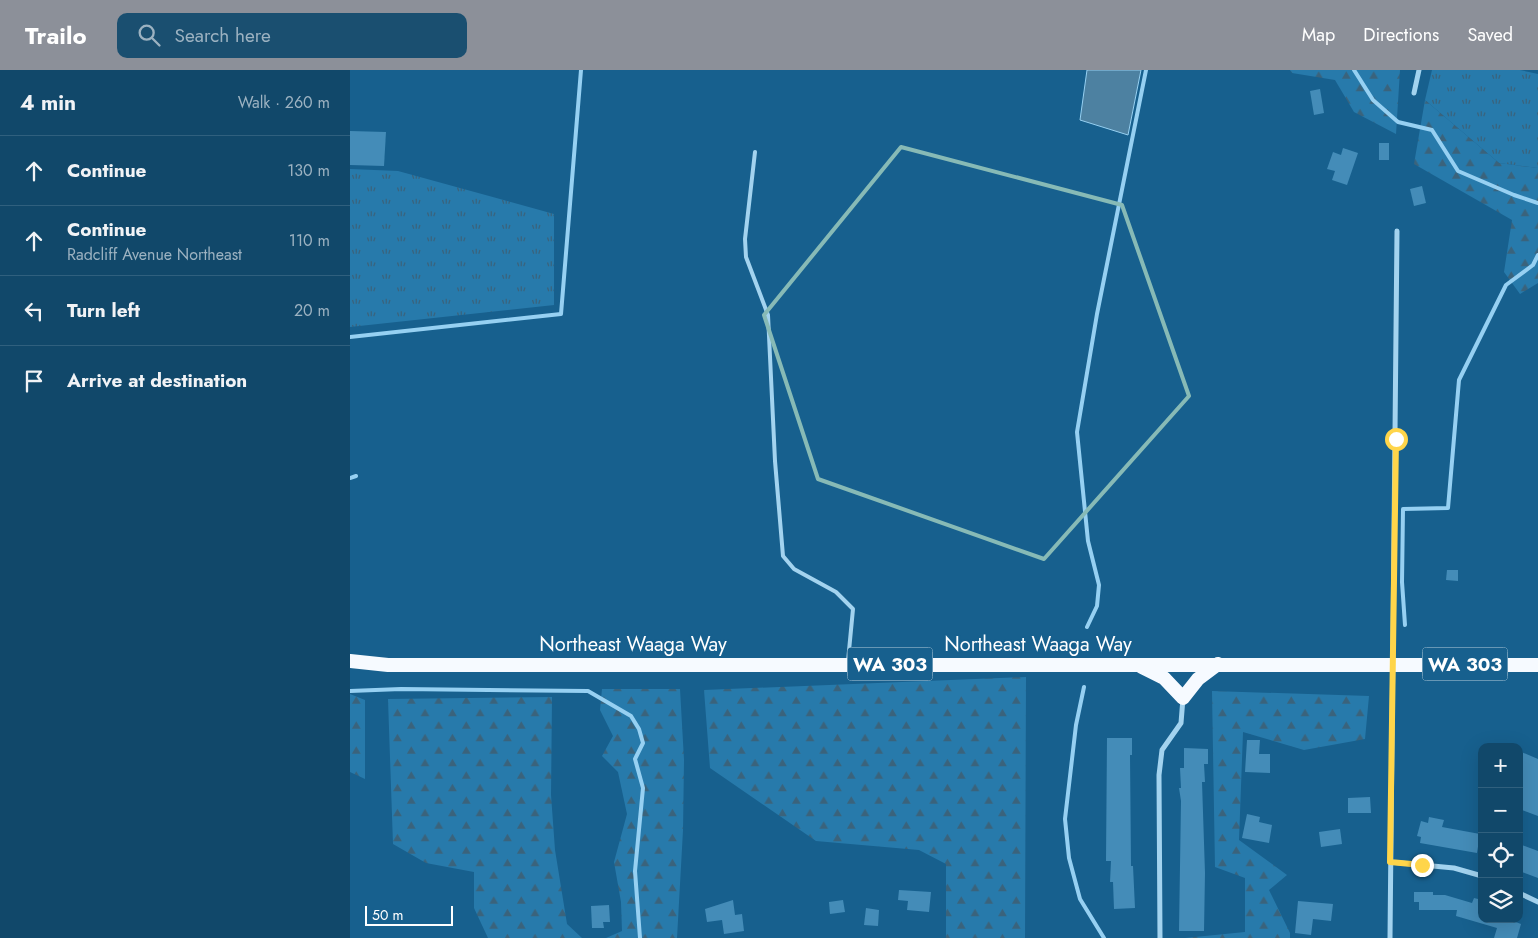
<!DOCTYPE html>
<html lang="en">
<head>
<meta charset="utf-8">
<style>
  body { margin:0; font-family:Jost,sans-serif; background:#1a4f70; color:#f1f3f6 }
  .controls { position:absolute; right:15px; bottom:15px; display:grid; overflow:hidden; border-radius:10px; box-shadow:0 5px 20px #0002 }
  .controls button { width:45px; height:45px; display:grid; place-items:center; padding:0; border:0; border-bottom:1px solid #30607e; background:#11486a; color:#f1f3f6; font:25px sans-serif }
  .scale { position:absolute; left:15px; bottom:12px; width:88px; box-sizing:border-box; padding-left:5px; border:2px solid #fff; border-top:0; font-size:14px; line-height:18px; white-space:nowrap; color:#fff; -webkit-text-stroke:4px #17608e; paint-order:stroke }
  .stop { position:absolute; width:15px; height:15px; margin:-11px; border:4px solid #ffd54a; border-radius:50%; background:#fff }
  .stop.end { background:#ffd54a; border-color:#fff; box-shadow:0 1px 5px #0008 }
  .list { margin:0; padding:0; list-style:none }
  h2 { display:flex; justify-content:space-between; align-items:center; height:65px; margin:0; padding:0 20px; font-size:21px }
  h2 small { font-size:16px; font-weight:400; color:#9cb2c1 }
  .list li { display:grid; grid-template-columns:32px 1fr auto; gap:15px; align-items:center; box-sizing:border-box; height:70px; padding:0 20px; border-top:1px solid #30607e }
  .list b { display:block; font-size:19px; white-space:nowrap }
  .list p { margin:0; font-size:16px; white-space:nowrap; color:#9cb2c1 }
  .list em { font-size:16px; font-style:normal; color:#9cb2c1 }
  .icon { flex:none; width:28px; height:28px; fill:none; stroke:currentColor; stroke-width:2; stroke-linecap:round; stroke-linejoin:round }
  .map { position:relative; flex:none; width:1188px; height:868px; overflow:hidden }
  header { display:flex; align-items:center; gap:30px; box-sizing:border-box; height:70px; padding:0 25px; background:#8c9099; color:#fff }
  header strong { font-size:24px }
  nav { display:flex; gap:28px; margin-inline-start:auto; font-size:18px }
  .search { width:350px; height:45px; background:#1a4f70; display:flex; align-items:center; gap:12px; box-sizing:border-box; padding:0 18px; border-radius:10px; color:#9cb2c1; font-size:19px }
  main { display:flex }
  aside { flex:1; background:#11486a }
  .map>svg:first-child { display:block }
</style>
</head>
<body>
<header>
<strong>Trailo</strong>
<div class="search"><svg class="icon" aria-label="search" viewBox="0 0 24 24"><circle cx="10" cy="10" r="6"/><path d="M15 15l6 6"/></svg>Search here</div>
<nav><a>Map</a><a>Directions</a><a>Saved</a></nav>
</header>
<main>
<aside>
<h2>4 min<small>Walk · 260 m</small></h2>
<ul class="list">
<li><svg class="icon" aria-label="ahead" viewBox="0 0 24 24"><path d="M12 20V5M6 11l6-6 6 6"/></svg><div><b>Continue</b></div><em>130 m</em></li>
<li><svg class="icon" aria-label="ahead" viewBox="0 0 24 24"><path d="M12 20V5M6 11l6-6 6 6"/></svg><div><b>Continue</b><p>Radcliff Avenue Northeast</p></div><em>110 m</em></li>
<li><svg class="icon" aria-label="left" viewBox="0 0 24 24"><path d="M17 20v-9H6M10 6l-5 5 5 5"/></svg><div><b>Turn left</b></div><em>20 m</em></li>
<li><svg class="icon" aria-label="arrive" viewBox="0 0 24 24"><path d="M6 21V4h12l-3 4 3 4H6"/></svg><div><b>Arrive at destination</b></div></li>
</ul>
</aside>
<div class="map">
<svg width="1188" height="868" viewBox="0 0 1188 868">
  <defs>
    <pattern id="grass-tufts" width="24" height="20" patternUnits="userSpaceOnUse" patternTransform="scale(1.25)"><rect width="24" height="20" fill="#277aab"/><path d="M3 7l-1-3M5 7V3M7 7l1-3M15 17l-1-3M17 17v-4M19 17l1-3" fill="none" stroke="#3a637c"/></pattern>
    <pattern id="forest-firs" width="22" height="20" patternUnits="userSpaceOnUse" patternTransform="scale(1.25)"><rect width="22" height="20" fill="#277aab"/><path d="M5 1l3.5 6h-7zM16 11l3.5 6h-7z" fill="#3a637c"/></pattern>
  </defs>
  <rect width="100%" height="100%" fill="#17608e"/>
  <g fill="url(#grass-tufts)">
    <polygon points="1082,0 1170,0 1188,4 1188,98 1149,93 1075,30"/>
    <polygon points="0,99 48,101 204,144 204,235 0,257"/>
  </g>
  <g fill="url(#forest-firs)">
    <polygon points="940,0 1050,0 1046,64 1004,42 985,10 942,3"/>
    <polygon points="1075,30 1149,93 1188,98 1188,213 1170,224 1154,202 1162,150 1064,94"/>
    <polygon points="676,607 675,868 596,868 596,794 569,780 466,771 360,698 354,620"/>
    <polygon points="252,619 330,619 334,690 333,760 327,868 256,868 272,861 271,832 264,792 277,744 268,702 252,686 263,666 250,640"/>
    <polygon points="862,621 1019,626 1015,669 954,680 893,662 889,770 937,805 919,820 940,863 940,868 835,868 895,862 895,808 865,797"/>
    <polygon points="0,624 15,630 15,709 0,702"/>
    <polygon points="202,627 201,725 205,780 217,854 232,868 138,868 124,838 124,802 76,793 43,774 38,629"/>
  </g>
  <polygon fill="#4d81a1" stroke="#96d0f2" points="737,0 791,0 778,65 730,50"/>
  <g fill="none" stroke-linecap="round" stroke-linejoin="round">
    <g stroke="#96d0f2" stroke-width="4">
      <polyline points="1004,0 1023,30 1048,52 1082,60 1108,101 1164,125 1188,133"/>
      <polyline points="0,267 211,244 231,0"/>
      <polyline points="0,408 6,406"/>
      <polyline points="1055,555 1052,512 1053,439 1098,438 1109,310 1156,215 1183,195 1188,185"/>
      <polyline points="737,557 747,536 749,515 738,471 727,362 747,244 796,0"/>
      <polyline points="734,617 726,655 715,749 719,788 730,829 754,868"/>
      <polyline points="0,621 51,619 238,621 281,646 289,659 293,673 285,689 293,718 285,801 290,868"/>
    </g>
  </g>
  <g fill="#448cb8">
    <polygon points="970,19 974,43 964,45 960,21"/>
    <polygon points="0,61 36,62 34,96 0,95"/>
    <rect x="1029" y="73" width="10" height="17"/>
    <polygon points="993,78 1008,83 997,115 982,110 985,101 977,99 983,82 991,85"/>
    <polygon points="1072,116 1076,133 1064,136 1060,119"/>
    <polygon points="1097,500 1108,500 1108,511 1096,510"/>
    <polygon points="757,668 782,668 782,685 780,685 781,796 783,796 785,838 764,839 763,812 760,812 761,791 756,791"/>
    <polygon points="897,670 910,670 909,684 920,684 920,703 895,702"/>
    <polygon points="834,678 858,679 858,694 854,694 855,712 852,712 855,803 854,861 829,861 831,731 829,718 831,718 830,698 834,698"/>
    <polygon points="1169,681 1188,689 1188,746 1169,739"/>
    <polygon points="1020,727 1021,743 998,743 998,728"/>
    <polygon points="897,744 910,747 909,752 922,755 919,773 892,768"/>
    <polygon points="1079,747 1094,750 1092,757 1130,764 1127,783 1070,773 1071,767 1067,766 1071,751 1078,753"/>
    <polygon points="990,759 992,774 971,777 969,762"/>
    <polygon points="1169,774 1188,781 1188,808 1169,801"/>
    <polygon points="549,820 581,822 579,842 557,840 558,831 548,830"/>
    <polygon points="1064,822 1083,822 1083,825 1095,825 1122,833 1124,828 1132,830 1132,849 1164,849 1163,851 1171,854 1167,868 1144,868 1147,858 1106,846 1107,840 1069,840 1069,832 1064,832"/>
    <polygon points="383,830 385,845 392,844 394,861 374,864 372,850 357,852 355,839"/>
    <polygon points="493,830 495,842 480,844 479,832"/>
    <polygon points="948,831 983,834 981,851 963,849 961,865 945,863"/>
    <polygon points="259,835 260,852 253,852 254,858 242,858 241,836"/>
    <polygon points="516,838 529,840 528,856 514,855"/>
  </g>
  <g fill="none" stroke-linecap="round" stroke-linejoin="round">
    <polyline stroke="#a3d3ef" stroke-width="4" points="405,82 395,169 396,187 418,245 425,391 433,486 444,499 486,522 503,539 498,591"/>
    <g stroke="#a3d3ef" stroke-width="5">
      <polyline points="1064,23 1069,0"/>
      <polyline points="1040,792 1104,798 1132,806"/>
      <polyline points="1169,823 1188,832"/>
      <polyline points="810,868 809,705 812,680 831,653 833,628"/>
      <polyline points="1040,868 1047,161"/>
    </g>
    <g stroke="#f6faff" stroke-width="14">
      <polyline points="0,591 38,595 1188,595"/>
      <polyline points="792,597 814,608 833,628 848,609 868,594"/>
    </g>
  </g>
  <g fill="none" stroke-linecap="round" stroke-linejoin="round">
    <polyline stroke="#ffd54a" stroke-width="6" points="1046,369 1040,792 1072,795"/>
  </g>
  <path fill="none" stroke="#87bab6" stroke-width="4" stroke-linejoin="round" d="M551,77L772,135L839,326L694,489L468,409L414,245Z"/>
  <g text-anchor="middle" stroke-width="4" stroke-linejoin="round" paint-order="stroke">
    <g fill="#17608e" stroke="#b9cfdd" stroke-width="1">
      <rect x="497.5" y="577.5" width="85" height="33" rx="4"/>
      <rect x="1072.5" y="577.5" width="85" height="33" rx="4"/>
    </g>
    <g font-size="19" font-weight="bold" fill="#fff">
      <text x="540" y="601">WA 303</text>
      <text x="1115" y="601">WA 303</text>
    </g>
    <g font-size="20" fill="#fff" stroke="#17608e">
      <text x="283" y="581">Northeast Waaga Way</text>
      <text x="688" y="581">Northeast Waaga Way</text>
    </g>
  </g>
</svg>
<div class="controls">
<button>+</button>
<button>−</button>
<button><svg class="icon" aria-label="locate" viewBox="0 0 24 24"><circle cx="12" cy="12" r="6"/><path d="M12 2v4M12 18v4M2 12h4M18 12h4"/></svg></button>
<button><svg class="icon" aria-label="layers" viewBox="0 0 24 24"><path d="M12 4l9 5-9 5-9-5zM3 14l9 5 9-5"/></svg></button>
</div>
<div class="scale">50 m</div>
<div class="stop" style="left:1046px;top:369px"></div>
<div class="stop end" style="left:1072px;top:795px"></div>
</div>
</main>
</body>
</html>
